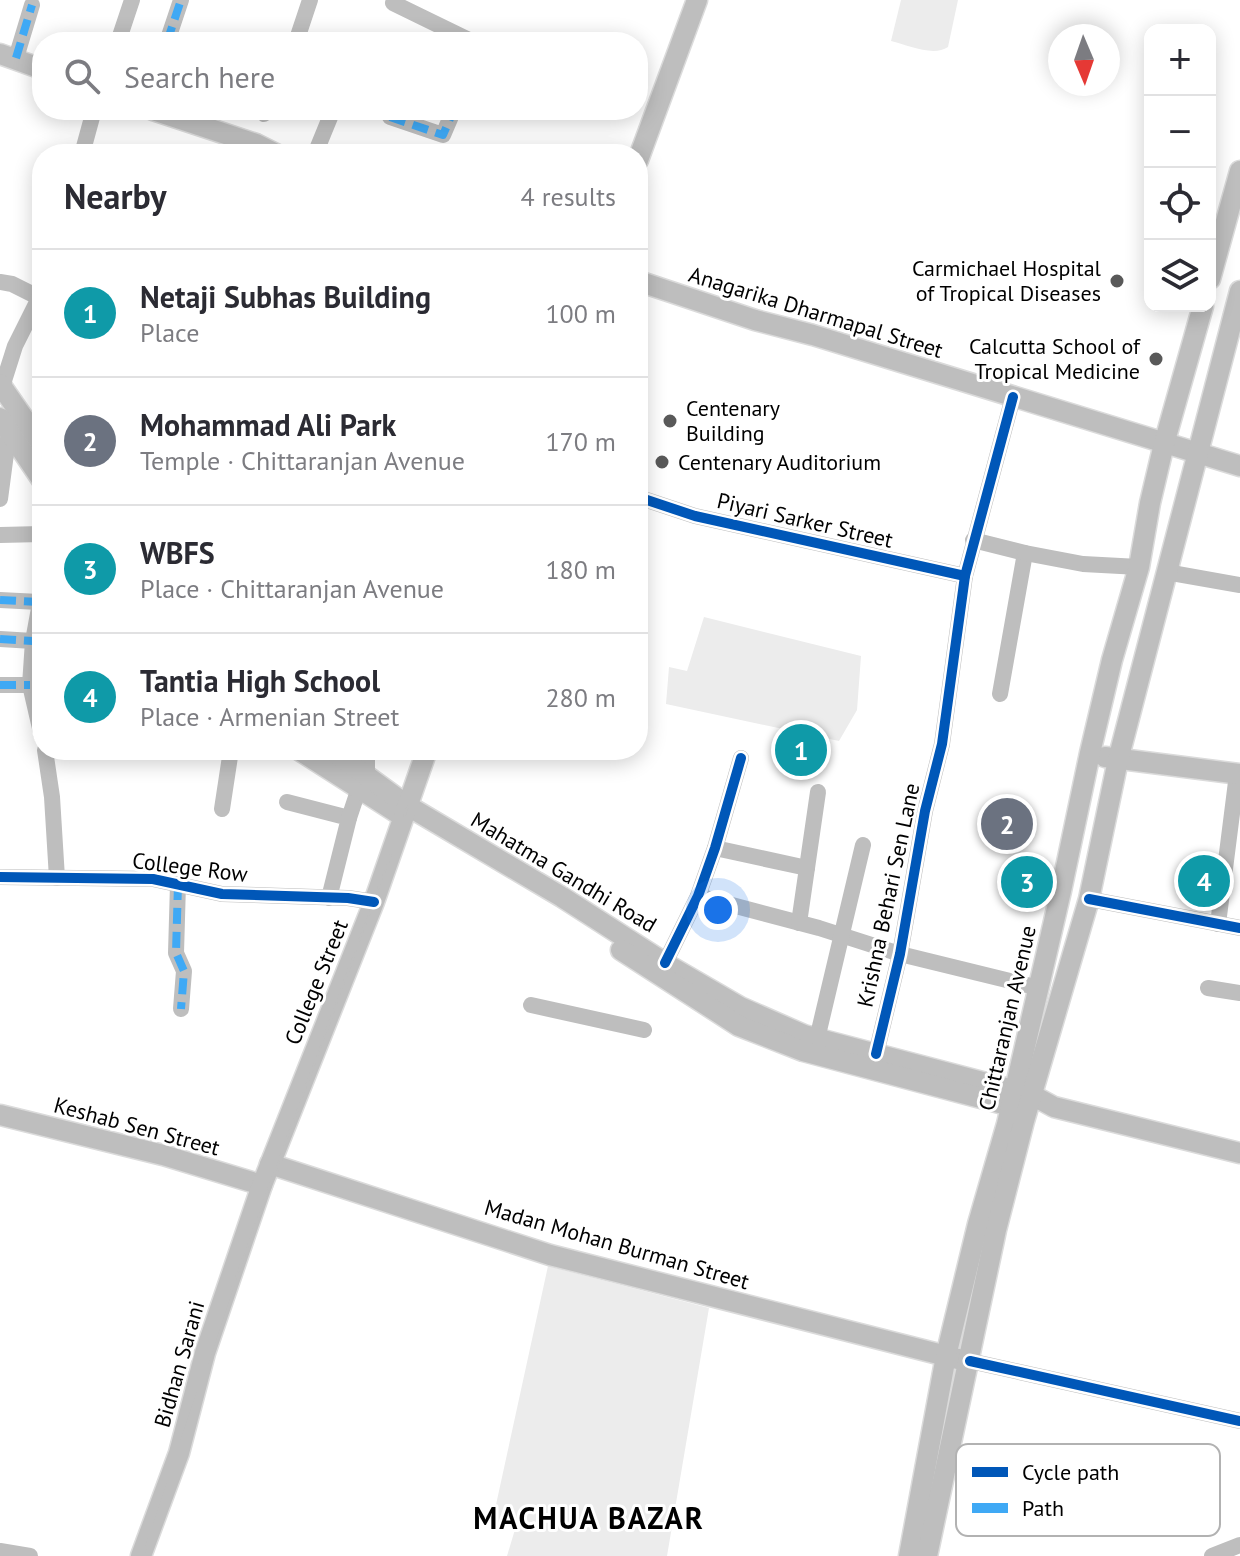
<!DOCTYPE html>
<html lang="en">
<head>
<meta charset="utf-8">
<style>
  body { margin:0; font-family:"PT Sans",sans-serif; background:#f2f2f3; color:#2b2b33 }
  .controls { position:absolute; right:24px; top:24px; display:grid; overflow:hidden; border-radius:16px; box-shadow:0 4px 20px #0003 }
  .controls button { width:72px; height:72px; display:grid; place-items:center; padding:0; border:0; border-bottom:2px solid #e1e1e2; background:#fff; color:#2b2b33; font:40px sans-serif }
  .compass { position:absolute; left:1048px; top:24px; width:72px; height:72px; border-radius:50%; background:#fff; box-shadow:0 4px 20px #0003; rotate:178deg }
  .you { position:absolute; left:718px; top:910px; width:28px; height:28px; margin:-20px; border:6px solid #fff; border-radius:50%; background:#1a73e8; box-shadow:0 0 0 12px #1a73e833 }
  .badge { display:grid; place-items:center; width:52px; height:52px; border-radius:50%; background:#b45309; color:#fff; font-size:26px; font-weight:700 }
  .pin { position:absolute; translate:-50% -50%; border:4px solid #fff; box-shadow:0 2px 8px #0006 }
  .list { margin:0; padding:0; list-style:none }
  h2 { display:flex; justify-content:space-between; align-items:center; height:104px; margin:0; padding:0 32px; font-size:34px }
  h2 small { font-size:26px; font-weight:400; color:#7c7c81 }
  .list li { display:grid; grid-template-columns:52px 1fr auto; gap:24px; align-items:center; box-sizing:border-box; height:128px; padding:0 32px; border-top:2px solid #e1e1e2 }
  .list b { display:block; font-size:30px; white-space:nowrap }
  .list p { margin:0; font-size:26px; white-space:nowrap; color:#7c7c81 }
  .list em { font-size:26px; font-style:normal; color:#7c7c81 }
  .icon { flex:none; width:44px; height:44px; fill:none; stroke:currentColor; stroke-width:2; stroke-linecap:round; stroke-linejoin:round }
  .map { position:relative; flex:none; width:1240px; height:1556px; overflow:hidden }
  .search { position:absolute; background:#fff; box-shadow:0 4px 20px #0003; left:32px; top:32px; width:616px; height:88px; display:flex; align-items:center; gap:20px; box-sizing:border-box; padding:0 28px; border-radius:32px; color:#7c7c81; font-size:30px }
  .panel { position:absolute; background:#fff; box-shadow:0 4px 20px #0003; left:32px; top:144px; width:616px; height:616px; border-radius:32px }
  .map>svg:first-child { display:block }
</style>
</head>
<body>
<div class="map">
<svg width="1240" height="1556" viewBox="0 0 1240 1556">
  <rect width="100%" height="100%" fill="#fff"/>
  <g fill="#ececec">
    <path d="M901,0H958L948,47C933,57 908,45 891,41Z"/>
    <polygon points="704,617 861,656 857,710 839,741 666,704 669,667 687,671"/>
    <polygon points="548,1266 709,1308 667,1556 507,1556 516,1526 492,1523"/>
  </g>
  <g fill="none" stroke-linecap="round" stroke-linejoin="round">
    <defs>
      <g id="major">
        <polyline points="0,54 42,69"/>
        <polyline points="153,110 256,144 276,154"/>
        <polyline points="638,160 697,0"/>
        <polyline points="1210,279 1240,171"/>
        <polyline points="638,281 755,320 813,335 1240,466"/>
        <polyline points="0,384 42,445"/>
        <polyline points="0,418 42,480"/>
        <polyline points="299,750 396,812"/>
        <polyline points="331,750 408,806 562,897 671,967 740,1007 804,1035 1032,1095 1054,1107 1240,1153"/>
        <polyline points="1105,757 1240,774"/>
        <polyline points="621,950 739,1026 803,1051 1022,1109"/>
        <polyline points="0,1115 163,1155 262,1185"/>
        <polyline points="270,1164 550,1255 958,1359"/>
        <polyline points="141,1556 179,1453 205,1353 262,1185 374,902 427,750"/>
        <polyline points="909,1556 946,1356 978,1224 1007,1124 1061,891 1090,753 1112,660 1139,567 1150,503 1164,444 1203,306"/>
        <polyline points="927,1556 996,1230 1024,1121 1089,899 1118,760 1240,291"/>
      </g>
    </defs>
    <use href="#major" stroke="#dbdbdb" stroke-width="23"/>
    <g stroke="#bebebe" stroke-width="16">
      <polyline points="393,3 473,42"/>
      <polyline points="118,42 132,0"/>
      <polyline points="167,42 181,0"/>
      <polyline points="296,42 310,0"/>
      <polyline points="16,58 32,5"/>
      <polyline points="264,114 266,110"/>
      <polyline points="390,117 443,135 452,114 438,110"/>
      <polyline points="82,154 94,110"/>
      <polyline points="239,154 255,144"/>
      <polyline points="315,154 333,110"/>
      <polyline points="0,282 12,284 42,299"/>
      <polyline points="2,387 15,346 42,292"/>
      <polyline points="638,497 695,516 965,576"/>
      <polyline points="0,499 9,431"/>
      <polyline points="0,535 42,534"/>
      <polyline points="973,540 1025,553 1000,694"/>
      <polyline points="1025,553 1083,564 1139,567"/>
      <polyline points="1166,572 1240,585"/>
      <polyline points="42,592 33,641 30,685 42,737"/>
      <polyline points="0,600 39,602"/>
      <polyline points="0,639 33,641"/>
      <polyline points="0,685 30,685"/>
      <polyline points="45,750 52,797 57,878"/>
      <polyline points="287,802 349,818 329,898"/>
      <polyline points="222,809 231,750"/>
      <polyline points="349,818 359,788 367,774 367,750"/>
      <polyline points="715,848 807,868"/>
      <polyline points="0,877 153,879 222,894 348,898 374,902"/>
      <polyline points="178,884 176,953 184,971 181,1009"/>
      <polyline points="698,896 819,928 900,954 1039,988"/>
      <polyline points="1089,899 1240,928"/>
      <polyline points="799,923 818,792"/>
      <polyline points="1218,924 1237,774"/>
      <polyline points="665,963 698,896 715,848 741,758"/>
      <polyline points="1208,988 1240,993"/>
      <polyline points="531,1005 644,1030"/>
      <polyline points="817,1039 863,845"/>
      <polyline points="876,1054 900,954 925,811 942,744 965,576 1013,397"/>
      <polyline points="970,1361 1240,1421"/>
      <polyline points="0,1551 30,1556"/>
      <polyline points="1212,1556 1240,1545"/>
    </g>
    <use href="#major" stroke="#bebebe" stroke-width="20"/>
    <g stroke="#bebebe" stroke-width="2">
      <polyline points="404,817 408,806"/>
      <polyline points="143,1556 232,1289 391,854"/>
    </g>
    <g stroke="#3fa9f5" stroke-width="8" stroke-dasharray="16 8" stroke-linecap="butt">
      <polyline points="167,42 181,0"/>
      <polyline points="16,58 32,5"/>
      <polyline points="390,117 443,135 452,114 438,110"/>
      <polyline points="0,600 39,602"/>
      <polyline points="0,639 33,641"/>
      <polyline points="0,685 30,685"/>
      <polyline points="178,884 176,953 184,971 181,1009"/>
    </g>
    <defs>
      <g id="cycleway">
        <polyline points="638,497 695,516 965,576"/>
        <polyline points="0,877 153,879 222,894 348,898 374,902"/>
        <polyline points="1089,899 1240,928"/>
        <polyline points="665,963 698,896 715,848 741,758"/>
        <polyline points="876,1054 900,954 925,811 942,744 965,576 1013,397"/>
        <polyline points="970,1361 1240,1421"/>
      </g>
    </defs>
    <use href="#cycleway" stroke="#fff" stroke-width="15"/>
    <use href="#cycleway" stroke="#0057b8" stroke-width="10"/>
  </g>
  <g fill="#595959" stroke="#fff" stroke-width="3">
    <circle cx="1117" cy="281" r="8"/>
    <circle cx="1156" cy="359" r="8"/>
    <circle cx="670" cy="421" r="8"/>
    <circle cx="662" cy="462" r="8"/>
  </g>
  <g text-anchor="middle" stroke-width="6" stroke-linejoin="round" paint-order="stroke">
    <g font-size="22" fill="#000" stroke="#fff" text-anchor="end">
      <text x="1101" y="276">Carmichael Hospital<tspan x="1101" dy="25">of Tropical Diseases</tspan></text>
      <text x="1140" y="354">Calcutta School of<tspan x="1140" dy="25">Tropical Medicine</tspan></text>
      <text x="686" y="416" text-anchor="start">Centenary<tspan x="686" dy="25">Building</tspan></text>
      <text x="678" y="470" text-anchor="start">Centenary Auditorium</text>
    </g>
    <g font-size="22" fill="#000" stroke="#fff">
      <text transform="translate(816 312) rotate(17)" y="8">Anagarika Dharmapal Street</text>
      <text transform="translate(805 520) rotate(13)" y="8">Piyari Sarker Street</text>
      <text transform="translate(190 867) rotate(7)" y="8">College Row</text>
      <text transform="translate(564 872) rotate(31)" y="8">Mahatma Gandhi Road</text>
      <text transform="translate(888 895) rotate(-78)" y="8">Krishna Behari Sen Lane</text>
      <text transform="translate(316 982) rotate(-68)" y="8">College Street</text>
      <text transform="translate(1007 1018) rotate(-77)" y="8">Chittaranjan Avenue</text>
      <text transform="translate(137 1126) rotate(15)" y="8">Keshab Sen Street</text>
      <text transform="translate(617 1244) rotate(16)" y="8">Madan Mohan Burman Street</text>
      <text transform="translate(179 1364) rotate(-74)" y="8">Bidhan Sarani</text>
    </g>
    <g font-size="30" font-weight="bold" letter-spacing="2" fill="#000" stroke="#fff">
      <text x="589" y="1529">MACHUA BAZAR</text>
    </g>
  </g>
  <rect x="956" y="1444" width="264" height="92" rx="12" fill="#fff" stroke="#b2b2b2" stroke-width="2"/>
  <rect x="972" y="1467" width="36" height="10" fill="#0057b8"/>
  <rect x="972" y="1503" width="36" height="10" fill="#3fa9f5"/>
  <g font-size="22" fill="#000">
    <text x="1022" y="1480">Cycle path</text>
    <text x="1022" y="1516">Path</text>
  </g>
</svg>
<div class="controls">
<button>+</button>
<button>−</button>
<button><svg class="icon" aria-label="locate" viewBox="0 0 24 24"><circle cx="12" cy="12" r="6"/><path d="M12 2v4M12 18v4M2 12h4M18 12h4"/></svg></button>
<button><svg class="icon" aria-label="layers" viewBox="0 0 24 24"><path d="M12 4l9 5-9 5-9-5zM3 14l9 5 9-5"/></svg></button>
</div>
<svg class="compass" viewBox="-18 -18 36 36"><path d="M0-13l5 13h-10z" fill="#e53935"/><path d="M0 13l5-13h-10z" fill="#7c7c81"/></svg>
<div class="you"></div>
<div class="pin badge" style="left:801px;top:750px;background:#0f9aa8">1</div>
<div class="pin badge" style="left:1007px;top:824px;background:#6b7280">2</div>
<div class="pin badge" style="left:1027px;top:882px;background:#0f9aa8">3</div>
<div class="pin badge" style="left:1204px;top:881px;background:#0f9aa8">4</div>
<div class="search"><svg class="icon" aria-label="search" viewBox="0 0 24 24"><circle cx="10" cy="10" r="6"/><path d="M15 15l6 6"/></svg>Search here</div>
<section class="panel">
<h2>Nearby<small>4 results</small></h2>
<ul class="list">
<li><span class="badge" style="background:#0f9aa8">1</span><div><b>Netaji Subhas Building</b><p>Place</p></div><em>100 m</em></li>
<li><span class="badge" style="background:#6b7280">2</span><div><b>Mohammad Ali Park</b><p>Temple · Chittaranjan Avenue</p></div><em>170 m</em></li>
<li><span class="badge" style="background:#0f9aa8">3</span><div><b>WBFS</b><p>Place · Chittaranjan Avenue</p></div><em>180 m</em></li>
<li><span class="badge" style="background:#0f9aa8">4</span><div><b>Tantia High School</b><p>Place · Armenian Street</p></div><em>280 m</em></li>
</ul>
</section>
</div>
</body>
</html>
